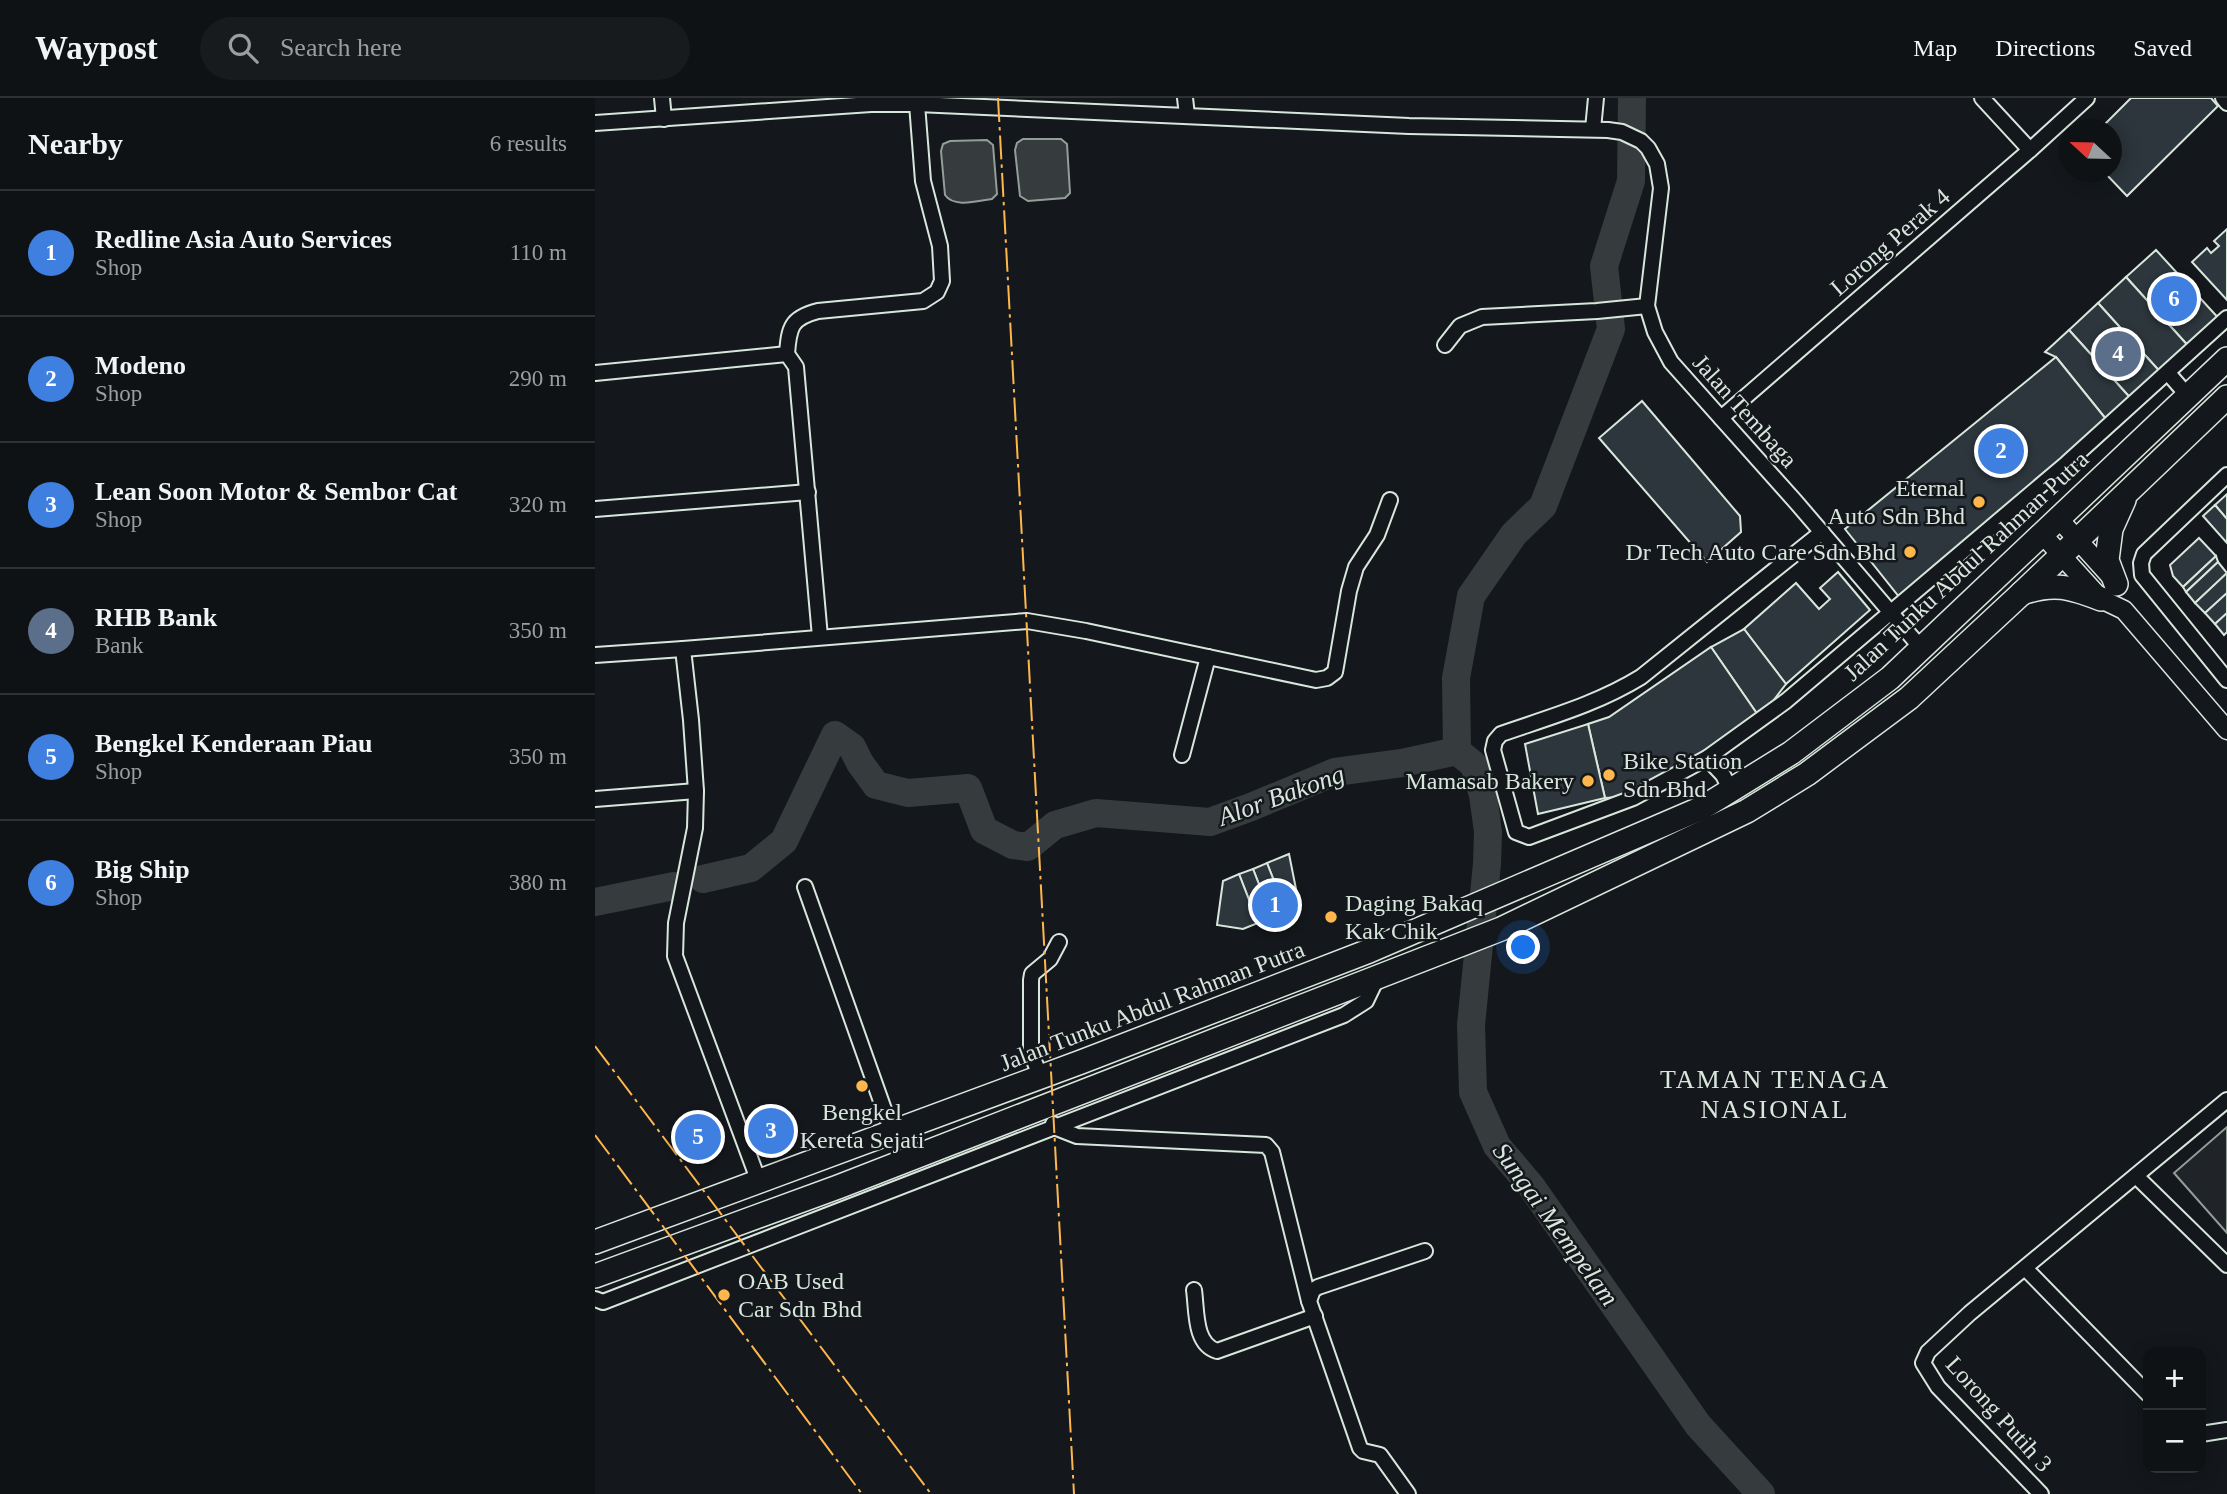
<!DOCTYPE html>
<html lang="en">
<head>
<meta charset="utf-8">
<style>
  body { margin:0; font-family:"Times New Roman",serif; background:#181b1e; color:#f1f3f6 }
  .controls { position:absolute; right:21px; bottom:21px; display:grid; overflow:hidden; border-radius:14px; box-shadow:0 4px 18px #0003 }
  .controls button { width:63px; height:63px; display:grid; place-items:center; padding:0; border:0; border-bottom:2px solid #2f3234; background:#0f1215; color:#f1f3f6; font:35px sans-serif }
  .compass { position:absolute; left:1464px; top:21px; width:63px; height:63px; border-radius:50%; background:#0f1215; box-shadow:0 4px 18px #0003; rotate:292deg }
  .you { position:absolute; left:929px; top:850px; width:24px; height:24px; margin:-18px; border:5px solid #fff; border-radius:50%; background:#1a73e8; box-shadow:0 0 0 10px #1a73e833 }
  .badge { display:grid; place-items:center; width:46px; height:46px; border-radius:50%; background:#db2777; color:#fff; font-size:23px; font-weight:700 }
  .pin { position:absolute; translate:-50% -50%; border:4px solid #fff; box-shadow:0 2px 7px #0006 }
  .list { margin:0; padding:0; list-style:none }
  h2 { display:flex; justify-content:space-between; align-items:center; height:91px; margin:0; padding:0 28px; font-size:30px }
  h2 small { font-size:23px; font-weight:400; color:#9b9ea0 }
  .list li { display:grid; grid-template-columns:46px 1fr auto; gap:21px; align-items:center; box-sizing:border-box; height:126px; padding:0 28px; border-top:2px solid #2f3234 }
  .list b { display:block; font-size:26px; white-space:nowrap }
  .list p { margin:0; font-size:23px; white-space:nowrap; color:#9b9ea0 }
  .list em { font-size:23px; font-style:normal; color:#9b9ea0 }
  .icon { flex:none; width:38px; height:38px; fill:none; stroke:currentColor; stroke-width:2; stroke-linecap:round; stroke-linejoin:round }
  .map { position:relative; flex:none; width:1632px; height:1396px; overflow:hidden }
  header { display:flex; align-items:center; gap:42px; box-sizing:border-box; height:98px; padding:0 35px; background:#0f1215; border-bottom:2px solid #2f3234 }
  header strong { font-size:33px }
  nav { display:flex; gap:38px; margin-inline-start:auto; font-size:24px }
  .search { width:490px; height:63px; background:#181b1e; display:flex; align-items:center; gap:18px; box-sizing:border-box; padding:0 24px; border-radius:38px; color:#9b9ea0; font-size:26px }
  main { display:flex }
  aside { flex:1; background:#0f1215 }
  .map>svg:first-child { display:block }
</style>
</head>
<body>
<header>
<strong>Waypost</strong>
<div class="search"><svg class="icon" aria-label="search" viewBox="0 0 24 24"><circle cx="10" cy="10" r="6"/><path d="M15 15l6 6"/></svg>Search here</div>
<nav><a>Map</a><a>Directions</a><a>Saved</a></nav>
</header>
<main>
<aside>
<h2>Nearby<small>6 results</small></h2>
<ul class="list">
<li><span class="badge" style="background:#3f7fe0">1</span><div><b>Redline Asia Auto Services</b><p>Shop</p></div><em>110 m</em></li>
<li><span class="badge" style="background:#3f7fe0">2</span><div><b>Modeno</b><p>Shop</p></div><em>290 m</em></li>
<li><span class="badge" style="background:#3f7fe0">3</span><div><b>Lean Soon Motor &amp; Sembor Cat</b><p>Shop</p></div><em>320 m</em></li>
<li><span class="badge" style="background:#5c6f8a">4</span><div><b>RHB Bank</b><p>Bank</p></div><em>350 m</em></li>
<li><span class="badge" style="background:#3f7fe0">5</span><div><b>Bengkel Kenderaan Piau</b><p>Shop</p></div><em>350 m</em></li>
<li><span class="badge" style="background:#3f7fe0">6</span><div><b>Big Ship</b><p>Shop</p></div><em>380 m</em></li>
</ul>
</aside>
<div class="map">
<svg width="1632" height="1396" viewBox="0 0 1632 1396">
  <rect width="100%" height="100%" fill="#14181c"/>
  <polygon fill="#202428" stroke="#939e99" stroke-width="2" points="1632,1029 1632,1135 1579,1075"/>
  <g fill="#363b3e" stroke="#939e99" stroke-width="2">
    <polygon points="428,41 466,41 472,46 475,95 470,100 433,103 425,98 420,52 422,45"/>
    <path d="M392,42L398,47L402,96L397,101C382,103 359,110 350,97L346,53L348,46L355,43Z"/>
  </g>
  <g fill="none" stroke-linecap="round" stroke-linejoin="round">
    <g stroke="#363b3e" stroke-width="28">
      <polyline points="862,653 879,667 888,697 893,734 892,766 876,927 878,994 902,1048 936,1088 1103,1327 1166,1396"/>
      <polyline points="862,653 861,580 876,498 919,436 948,408 1016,231 1009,168 1036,83 1037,0"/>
      <polyline points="108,781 156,770 189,743 240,637 257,649 265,665 281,687 313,695 373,690 389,732 418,747 433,749 460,727 501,715 615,724 656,709 740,674 807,665 862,653"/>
      <polyline points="0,804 79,788"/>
    </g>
  </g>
  <g fill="#2c363c" stroke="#d8e6dc" stroke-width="2">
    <polygon points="1536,0 1616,0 1623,8 1532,98 1509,74 1517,74 1517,32 1504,32"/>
    <polygon points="1632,131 1632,202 1597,164 1612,150 1616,155 1624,148 1619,143"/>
    <polygon points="1561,152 1627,224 1596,251 1531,179"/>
    <polygon points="1531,179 1596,251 1568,277 1503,205"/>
    <polygon points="1503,205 1568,277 1539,304 1474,232"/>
    <polygon points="1474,232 1539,304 1515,326 1461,259 1450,254"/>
    <polygon points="1461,259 1515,326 1305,500 1250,431"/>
    <polygon points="1047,303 1145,418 1146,434 1112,464 1004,340"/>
    <polygon points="1632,396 1632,421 1620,407"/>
    <polygon points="1620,407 1632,421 1632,445 1608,418"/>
    <polygon points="1604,440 1621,458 1588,489 1578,478 1575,467"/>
    <polygon points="1621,458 1623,464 1591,494 1588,489"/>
    <polygon points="1623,464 1632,475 1600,505 1591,494"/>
    <polygon points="1243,474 1275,512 1191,586 1149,531 1201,485 1224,511 1235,501 1225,490"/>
    <polygon points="1632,475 1632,495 1610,515 1600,505"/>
    <polygon points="1632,495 1632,515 1620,526 1610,515"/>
    <polygon points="1632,515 1632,534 1629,537 1620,526"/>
    <polygon points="1149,531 1191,586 1165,620 1116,549"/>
    <polygon points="1116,549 1165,620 1037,698 1010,700 993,626 1014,619"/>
    <polygon points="993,626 1010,700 943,716 930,646"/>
    <polygon points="694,756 705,811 692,816 672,765"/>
    <polygon points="672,765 692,816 678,822 658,771"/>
    <polygon points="658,771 678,822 663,825 644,776"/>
    <polygon points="644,776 663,825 648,831 622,827 628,783"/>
  </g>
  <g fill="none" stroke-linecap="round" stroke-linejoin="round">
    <defs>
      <g id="minor">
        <polyline points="67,0 69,21"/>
        <polyline points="590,0 592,17"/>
        <polyline points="1387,0 1435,52"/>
        <polyline points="1628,0 1632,5"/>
        <polyline points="0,25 276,6 322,6 814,28 1013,32 1027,34 1046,43 1053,50 1062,66 1066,90 1052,208 1060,234 1076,264 1200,403 1327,551"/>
        <polyline points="998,31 1001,0"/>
        <polyline points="850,247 865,228 887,219 1002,213 1052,208"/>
        <polyline points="0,275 192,256"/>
        <polyline points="1573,275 1593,298"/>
        <polyline points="1126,320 1435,52 1492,0"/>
        <polyline points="1632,377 1549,456 1546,465 1547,477 1632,582"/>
        <polyline points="0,411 213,394"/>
        <path d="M1227,434L1046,579C1002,606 955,619 906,636L900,643L898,652L921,734L934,739L1038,700L1112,660L1191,603L1472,365L1632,220"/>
        <path d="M225,539L201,269L192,256C194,229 196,220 223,213L328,203L342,194L347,183L345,148L328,83L322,6"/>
        <polyline points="0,557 88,551"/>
        <polyline points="587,657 613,559"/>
        <polyline points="1112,660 1128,677 1136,693"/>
        <polyline points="0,701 101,693"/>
        <polyline points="210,789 297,1034"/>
        <polyline points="446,979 436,956 436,882 437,876 455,861 464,844"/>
        <polyline points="458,1026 459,1029 482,1038 671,1047 677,1054 714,1203"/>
        <polyline points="1541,1078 1632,1167"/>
        <polyline points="164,1084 80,858 81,825 100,730 101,693 96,622 88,551 432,523 491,533 721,582 732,580 740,574 754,493 761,469 782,437 795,402"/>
        <polyline points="1430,1170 1553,1296"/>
        <path d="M599,1192C602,1213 599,1246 622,1253L720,1218"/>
        <polyline points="0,1201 8,1204 749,917 771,903 782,880"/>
        <polyline points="1606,1336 1632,1332"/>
        <polyline points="813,1396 785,1357 768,1353 765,1350 714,1203 718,1192 723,1189 830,1153"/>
        <polyline points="1446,1396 1343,1289 1328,1265 1333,1254 1375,1215 1632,1002"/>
      </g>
      <g id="tertiary">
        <polyline points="1463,420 1517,480"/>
        <polyline points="1447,436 1506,501 1529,512 1632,632"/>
      </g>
      <g id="primary">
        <polyline points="1521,486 1512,462 1516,431 1529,402"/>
        <path d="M1427,495C1459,484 1475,489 1506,501"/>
        <polyline points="0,1144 486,964 774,853 1107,710 1196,655 1295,580 1632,261"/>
        <polyline points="0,1178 243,1089 906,831 1152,713 1212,676 1314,600 1427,495 1632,299"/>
      </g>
    </defs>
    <use href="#minor" stroke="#d8e6dc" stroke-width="18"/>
    <use href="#tertiary" stroke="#d8e6dc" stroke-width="21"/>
    <use href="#primary" stroke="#d8e6dc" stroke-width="26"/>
    <use href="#minor" stroke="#14181c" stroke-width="14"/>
    <use href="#tertiary" stroke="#14181c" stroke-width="18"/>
    <use href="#primary" stroke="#14181c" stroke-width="23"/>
    <g stroke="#ffb74d" stroke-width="2" stroke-dasharray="24 5 3.5 5" stroke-linecap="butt">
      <polyline points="403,0 479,1396"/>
      <polyline points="0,948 336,1396"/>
      <polyline points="0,1037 267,1396"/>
    </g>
  </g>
  <g fill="#ffb74d" stroke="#14181c" stroke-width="2.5">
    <circle cx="1384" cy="404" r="7"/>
    <circle cx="1315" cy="454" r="7"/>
    <circle cx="1014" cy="677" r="7"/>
    <circle cx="993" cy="683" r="7"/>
    <circle cx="736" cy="819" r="7"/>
    <circle cx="267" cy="988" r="7"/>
    <circle cx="129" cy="1197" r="7"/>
  </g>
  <g text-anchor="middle" stroke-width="5" stroke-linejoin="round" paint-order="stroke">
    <g font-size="24" fill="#d8e6dc" stroke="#14181c">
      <text transform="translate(1295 144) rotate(-41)" y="8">Lorong Perak 4</text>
      <text transform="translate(1150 313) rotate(48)" y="8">Jalan Tembaga</text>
      <text transform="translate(1371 468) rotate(-43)" y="8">Jalan Tunku Abdul Rahman Putra</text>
      <text transform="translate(557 908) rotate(-21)" y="8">Jalan Tunku Abdul Rahman Putra</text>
      <text transform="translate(1404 1316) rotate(48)" y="8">Lorong Putih 3</text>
    </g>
    <g font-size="24" fill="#d8e6dc" stroke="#14181c" text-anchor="end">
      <text x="1370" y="398">Eternal<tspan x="1370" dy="28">Auto Sdn Bhd</tspan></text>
      <text x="1301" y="462">Dr Tech Auto Care Sdn Bhd</text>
      <text x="1028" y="671" text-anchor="start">Bike Station<tspan x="1028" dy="28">Sdn Bhd</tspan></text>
      <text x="979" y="691">Mamasab Bakery</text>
      <text x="750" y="813" text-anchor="start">Daging Bakaq<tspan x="750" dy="28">Kak Chik</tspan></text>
      <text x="267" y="1022" text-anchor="middle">Bengkel<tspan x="267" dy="28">Kereta Sejati</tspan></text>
      <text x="143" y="1191" text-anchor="start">OAB Used<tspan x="143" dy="28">Car Sdn Bhd</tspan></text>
    </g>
    <g font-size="26" font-style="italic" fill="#d8e6dc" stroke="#14181c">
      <text transform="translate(686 697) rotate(-20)" y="9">Alor Bakong</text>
      <text transform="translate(961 1126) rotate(54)" y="9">Sungai Mempelam</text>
    </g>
    <g font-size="26" letter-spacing="2" fill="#d8e6dc" stroke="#14181c">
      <text x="1180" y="990">TAMAN TENAGA<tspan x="1180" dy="30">NASIONAL</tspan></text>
    </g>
  </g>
</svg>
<div class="controls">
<button>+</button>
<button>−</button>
</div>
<svg class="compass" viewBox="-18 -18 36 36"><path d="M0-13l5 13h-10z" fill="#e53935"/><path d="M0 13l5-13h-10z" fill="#9b9ea0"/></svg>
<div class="you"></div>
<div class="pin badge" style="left:680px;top:807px;background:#3f7fe0">1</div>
<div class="pin badge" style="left:1406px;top:353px;background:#3f7fe0">2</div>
<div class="pin badge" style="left:176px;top:1033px;background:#3f7fe0">3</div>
<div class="pin badge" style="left:1523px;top:256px;background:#5c6f8a">4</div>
<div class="pin badge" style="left:103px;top:1039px;background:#3f7fe0">5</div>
<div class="pin badge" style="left:1579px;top:201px;background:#3f7fe0">6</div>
</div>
</main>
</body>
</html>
